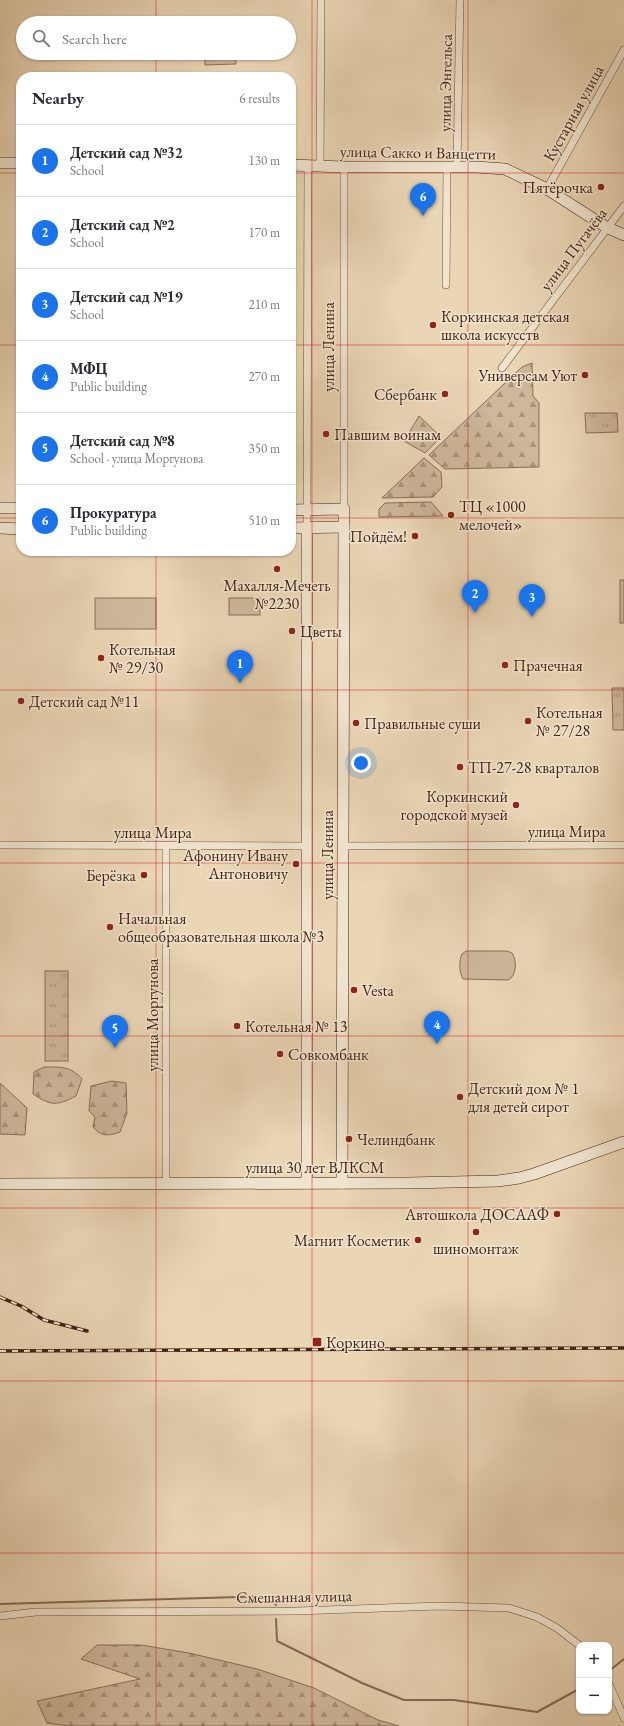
<!DOCTYPE html>
<html lang="en">
<head>
<meta charset="utf-8">
<style>
  body { margin:0; font-family:"EB Garamond",serif; background:#f2f2f3; color:#2b2b33 }
  .controls { position:absolute; right:12px; bottom:12px; display:grid; overflow:hidden; border-radius:8px; box-shadow:0 1px 3px #0004 }
  .controls button { width:36px; height:36px; display:grid; place-items:center; padding:0; border:0; border-bottom:1px solid #e1e1e2; background:#fff; color:#2b2b33; font:20px sans-serif }
  .you { position:absolute; left:361px; top:763px; width:14px; height:14px; margin:-10px; border:3px solid #fff; border-radius:50%; background:#1a73e8; box-shadow:0 0 0 6px #1a73e833 }
  .badge { display:grid; place-items:center; width:26px; height:26px; border-radius:50%; background:#1a73e8; color:#fff; font-size:13px; font-weight:700 }
  .pin { position:absolute; translate:-50% -33px; filter:drop-shadow(0 1px 2px #0008) }
  .pin::after { content:''; position:absolute; top:21px; width:14px; height:12px; background:inherit; clip-path:polygon(0 0,100% 0,50% 100%) }
  .list { margin:0; padding:0; list-style:none }
  h2 { display:flex; justify-content:space-between; align-items:center; height:52px; margin:0; padding:0 16px; font-size:17px }
  h2 small { font-size:13px; font-weight:400; color:#7c7c81 }
  .list li { display:grid; grid-template-columns:26px 1fr auto; gap:12px; align-items:center; box-sizing:border-box; height:72px; padding:0 16px; border-top:1px solid #e1e1e2 }
  .list b { display:block; font-size:15px; white-space:nowrap }
  .list p { margin:0; font-size:13px; white-space:nowrap; color:#7c7c81 }
  .list em { font-size:13px; font-style:normal; color:#7c7c81 }
  .icon { flex:none; width:22px; height:22px; fill:none; stroke:currentColor; stroke-width:2; stroke-linecap:round; stroke-linejoin:round }
  .map { position:relative; flex:none; width:624px; height:1726px; overflow:hidden }
  .search { position:absolute; background:#fff; box-shadow:0 1px 3px #0004; left:16px; top:16px; width:280px; height:44px; display:flex; align-items:center; gap:10px; box-sizing:border-box; padding:0 14px; border-radius:22px; color:#7c7c81; font-size:15px }
  .panel { position:absolute; background:#fff; box-shadow:0 1px 3px #0004; left:16px; top:72px; width:280px; height:484px; border-radius:16px }
  .map>svg:first-child { display:block }
</style>
</head>
<body>
<div class="map">
<svg width="624" height="1726" viewBox="0 0 624 1726">
  <defs>
    <pattern id="forest-firs" width="22" height="20" patternUnits="userSpaceOnUse"><rect width="22" height="20" fill="#ceb79a"/><path d="M5 1l3.5 6h-7zM16 11l3.5 6h-7z" fill="#a9947c"/></pattern>
    <pattern id="park-tufts" width="24" height="20" patternUnits="userSpaceOnUse"><rect width="24" height="20" fill="#ceb79a"/><path d="M3 7l-1-3M5 7V3M7 7l1-3M15 17l-1-3M17 17v-4M19 17l1-3" fill="none" stroke="#a9947c"/></pattern>
  </defs>
  <rect width="100%" height="100%" fill="#ead5b5"/>
  <filter id="stains"><feTurbulence type="fractalNoise" baseFrequency=".005" numOctaves="4"/><feColorMatrix values="0 0 0 0 .2 0 0 0 0 .09 0 0 0 0 .02 0 0 0 .5 -.17"/></filter>
  <radialGradient id="worn" r=".72"><stop offset=".6" stop-color="#630" stop-opacity="0"/><stop offset="1" stop-color="#630" stop-opacity=".3"/></radialGradient>
  <g fill="url(#forest-firs)" stroke="#8a6d57">
    <polygon points="532,363 533,396 539,403 539,467 445,469 429,455 522,367"/>
    <polygon points="419,416 441,437 425,453 404,441"/>
    <polygon points="424,458 441,472 442,487 433,497 382,498"/>
    <polygon points="431,502 443,516 379,517 379,509 385,503"/>
    <path d="M44,1067C60,1067 71,1066 82,1079L76,1096C57,1106 51,1106 33,1094L34,1072Z"/>
    <path d="M112,1081L126,1083L127,1113L120,1132C109,1136 101,1137 93,1127L95,1117L89,1111L91,1086Z"/>
    <polygon points="0,1083 27,1108 25,1135 0,1134"/>
    <polygon points="97,1645 141,1645 189,1653 257,1669 314,1688 378,1720 399,1726 69,1726 47,1723 37,1701 140,1679 81,1659"/>
  </g>
  <g fill="url(#park-tufts)" stroke="#8a6d57">
    <polygon points="585,413 617,413 618,432 586,433"/>
    <rect x="620" y="580" width="4" height="43"/>
    <polygon points="612,688 624,688 624,730 613,730"/>
    <rect x="45" y="971" width="23" height="90"/>
  </g>
  <g fill="#ceb79a" stroke="#8a6d57">
    <polygon points="205,53 236,53 236,64 205,65"/>
    <rect x="95" y="598" width="61" height="31"/>
    <rect x="229" y="598" width="31" height="17"/>
    <path d="M466,951H507L512,953C517,960 517,976 508,980L463,979C459,972 459,961 462,954Z"/>
  </g>
  <g fill="none" stroke-linecap="round" stroke-linejoin="round">
    <g stroke="#866954" stroke-width="2">
      <polyline points="0,1604 271,1596 276,1605"/>
      <polyline points="276,1619 277,1641 362,1683 404,1700 454,1700 537,1712 579,1689"/>
      <polyline points="609,1671 624,1659"/>
    </g>
    <defs>
      <g id="street">
        <polyline points="320,165 321,0"/>
        <polyline points="344,167 344,509"/>
        <polyline points="457,167 460,0"/>
        <polyline points="547,189 624,50"/>
        <polyline points="446,285 447,168"/>
        <polyline points="502,368 624,206"/>
        <polyline points="307,528 308,165"/>
        <polyline points="0,845 307,846"/>
        <polyline points="166,846 166,1184"/>
        <polyline points="343,846 624,845"/>
        <polyline points="0,1616 36,1612 296,1611 440,1606 509,1608 537,1617 557,1628 579,1645"/>
        <polyline points="609,1684 624,1718"/>
      </g>
      <g id="secondary">
        <polyline points="0,163 21,163"/>
        <polyline points="291,165 344,167 476,167 505,169 547,189 606,227 624,235"/>
        <polyline points="0,508 21,508"/>
        <polyline points="291,510 344,509 342,1183"/>
        <polyline points="0,528 21,529"/>
        <polyline points="291,528 344,527"/>
        <polyline points="307,528 307,1183"/>
        <polyline points="0,1184 408,1183 498,1181 519,1178 534,1174 624,1142"/>
      </g>
    </defs>
    <use href="#street" stroke="#6e503c" stroke-width="8"/>
    <use href="#secondary" stroke="#452314" stroke-width="12"/>
    <use href="#street" stroke="#f1e4cf" stroke-width="7"/>
    <use href="#secondary" stroke="#f1e4cf" stroke-width="11"/>
    <defs>
      <g id="rail">
        <polyline points="0,1297 21,1306 44,1320 87,1331"/>
        <polyline points="0,1351 624,1348"/>
      </g>
    </defs>
    <use href="#rail" stroke="#452314" stroke-width="3.5"/>
    <use href="#rail" stroke="#f1e4cf" stroke-width="2" stroke-dasharray="6" stroke-linecap="butt"/>
  </g>
  <path fill="none" stroke="#d62828" stroke-width="1" stroke-opacity="0.55" d="M156,0V23M312,0V1726M468,0V1726M156,53V77M0,173H21M291,173H624M0,345H21M291,345H624M0,518H21M291,518H624M156,551V1726M0,690H624M0,863H624M0,1036H624M0,1208H624M0,1381H624M0,1553H624"/>
  <g fill="#8f2418" stroke="#f1e4cf" stroke-width="1.5">
    <circle cx="601" cy="187" r="4"/>
    <circle cx="433" cy="325" r="4"/>
    <circle cx="585" cy="375" r="4"/>
    <circle cx="445" cy="394" r="4"/>
    <circle cx="326" cy="434" r="4"/>
    <circle cx="451" cy="515" r="4"/>
    <circle cx="415" cy="536" r="4"/>
    <circle cx="277" cy="569" r="4"/>
    <circle cx="292" cy="631" r="4"/>
    <circle cx="101" cy="658" r="4"/>
    <circle cx="505" cy="665" r="4"/>
    <circle cx="21" cy="701" r="4"/>
    <circle cx="528" cy="721" r="4"/>
    <circle cx="356" cy="723" r="4"/>
    <circle cx="460" cy="767" r="4"/>
    <circle cx="516" cy="805" r="4"/>
    <circle cx="296" cy="864" r="4"/>
    <circle cx="144" cy="875" r="4"/>
    <circle cx="110" cy="927" r="4"/>
    <circle cx="354" cy="990" r="4"/>
    <circle cx="237" cy="1026" r="4"/>
    <circle cx="280" cy="1054" r="4"/>
    <circle cx="460" cy="1097" r="4"/>
    <circle cx="349" cy="1139" r="4"/>
    <circle cx="557" cy="1214" r="4"/>
    <circle cx="476" cy="1232" r="4"/>
    <circle cx="418" cy="1240" r="4"/>
    <rect x="312" y="1337" width="10" height="10" rx="2"/>
  </g>
  <g text-anchor="middle" stroke-width="3" stroke-linejoin="round" paint-order="stroke">
    <g font-size="16" fill="#452314" stroke="#f1e4cf">
      <text transform="translate(445 83) rotate(-89)" y="6">улица Энгельса</text>
      <text transform="translate(573 113) rotate(-61)" y="6">Кустарная улица</text>
      <text transform="translate(418 152) rotate(1)" y="6">улица Сакко и Ванцетти</text>
      <text transform="translate(573 249) rotate(-53)" y="6">улица Пугачёва</text>
      <text transform="translate(328 347) rotate(-90)" y="6">улица Ленина</text>
      <text x="567" y="837">улица Мира</text>
      <text x="153" y="838">улица Мира</text>
      <text transform="translate(327 855) rotate(-90)" y="6">улица Ленина</text>
      <text transform="translate(152 1015) rotate(-90)" y="6">улица Моргунова</text>
      <text x="315" y="1173">улица 30 лет ВЛКСМ</text>
      <text transform="translate(294 1596) rotate(-1)" y="6">Смешанная улица</text>
    </g>
    <g font-size="16" fill="#452314" stroke="#f1e4cf" text-anchor="start">
      <text x="593" y="193" text-anchor="end">Пятёрочка</text>
      <text x="441" y="322">Коркинская детская<tspan x="441" dy="18">школа искусств</tspan></text>
      <text x="577" y="381" text-anchor="end">Универсам Уют</text>
      <text x="437" y="400" text-anchor="end">Сбербанк</text>
      <text x="334" y="440">Павшим воинам</text>
      <text x="459" y="512">ТЦ «1000<tspan x="459" dy="18">мелочей»</tspan></text>
      <text x="407" y="542" text-anchor="end">Пойдём!</text>
      <text x="277" y="591" text-anchor="middle">Махалля-Мечеть<tspan x="277" dy="18">№2230</tspan></text>
      <text x="300" y="637">Цветы</text>
      <text x="109" y="655">Котельная<tspan x="109" dy="18">№ 29/30</tspan></text>
      <text x="513" y="671">Прачечная</text>
      <text x="29" y="707">Детский сад №11</text>
      <text x="536" y="718">Котельная<tspan x="536" dy="18">№ 27/28</tspan></text>
      <text x="364" y="729">Правильные суши</text>
      <text x="468" y="773">ТП-27-28 кварталов</text>
      <text x="508" y="802" text-anchor="end">Коркинский<tspan x="508" dy="18">городской музей</tspan></text>
      <text x="288" y="861" text-anchor="end">Афонину Ивану<tspan x="288" dy="18">Антоновичу</tspan></text>
      <text x="136" y="881" text-anchor="end">Берёзка</text>
      <text x="118" y="924">Начальная<tspan x="118" dy="18">общеобразовательная школа №3</tspan></text>
      <text x="362" y="996">Vesta</text>
      <text x="245" y="1032">Котельная № 13</text>
      <text x="288" y="1060">Совкомбанк</text>
      <text x="468" y="1094">Детский дом № 1<tspan x="468" dy="18">для детей сирот</tspan></text>
      <text x="357" y="1145">Челиндбанк</text>
      <text x="549" y="1220" text-anchor="end">Автошкола ДОСААФ</text>
      <text x="410" y="1246" text-anchor="end">Магнит Косметик</text>
      <text x="476" y="1254" text-anchor="middle">шиномонтаж</text>
      <text x="326" y="1348">Коркино</text>
    </g>
  </g>
  <rect width="100%" height="100%" filter="url(#stains)"/>
  <rect width="100%" height="100%" fill="url(#worn)"/>
</svg>
<div class="controls">
<button>+</button>
<button>−</button>
</div>
<div class="you"></div>
<div class="pin badge" style="left:240px;top:683px">1</div>
<div class="pin badge" style="left:475px;top:613px">2</div>
<div class="pin badge" style="left:532px;top:617px">3</div>
<div class="pin badge" style="left:437px;top:1044px">4</div>
<div class="pin badge" style="left:115px;top:1048px">5</div>
<div class="pin badge" style="left:423px;top:216px">6</div>
<div class="search"><svg class="icon" aria-label="search" viewBox="0 0 24 24"><circle cx="10" cy="10" r="6"/><path d="M15 15l6 6"/></svg>Search here</div>
<section class="panel">
<h2>Nearby<small>6 results</small></h2>
<ul class="list">
<li><span class="badge">1</span><div><b>Детский сад №32</b><p>School</p></div><em>130 m</em></li>
<li><span class="badge">2</span><div><b>Детский сад №2</b><p>School</p></div><em>170 m</em></li>
<li><span class="badge">3</span><div><b>Детский сад №19</b><p>School</p></div><em>210 m</em></li>
<li><span class="badge">4</span><div><b>МФЦ</b><p>Public building</p></div><em>270 m</em></li>
<li><span class="badge">5</span><div><b>Детский сад №8</b><p>School · улица Моргунова</p></div><em>350 m</em></li>
<li><span class="badge">6</span><div><b>Прокуратура</b><p>Public building</p></div><em>510 m</em></li>
</ul>
</section>
</div>
</body>
</html>
